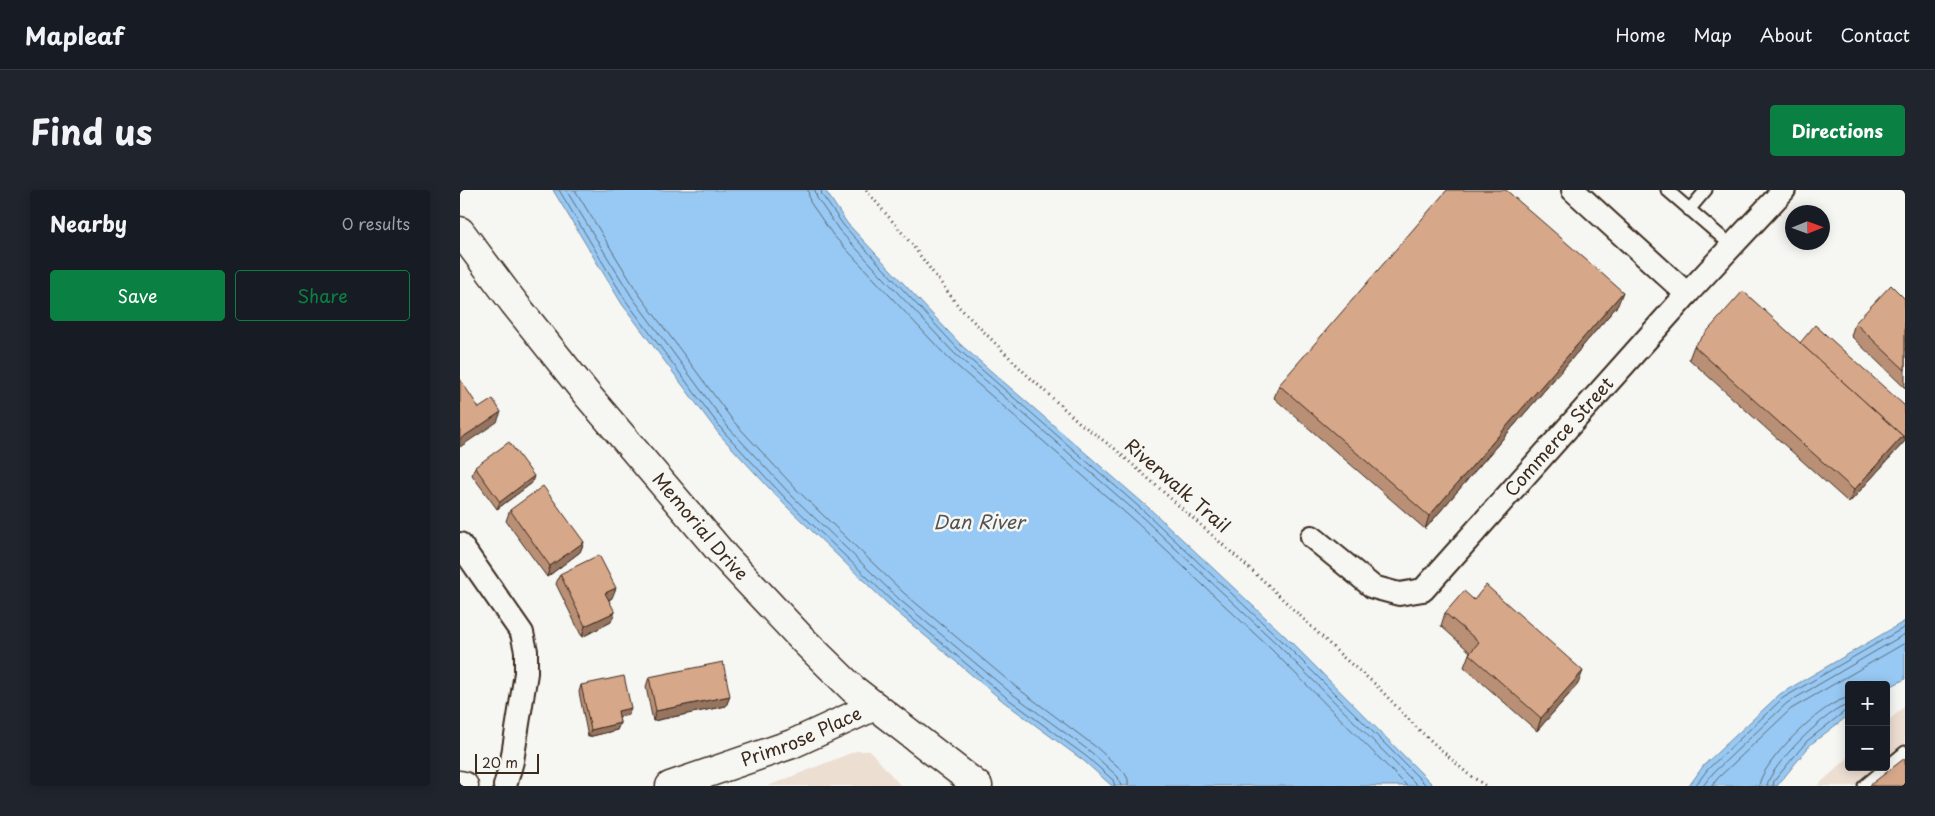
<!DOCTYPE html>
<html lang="en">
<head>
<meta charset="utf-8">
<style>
  body { margin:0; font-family:"Playpen Sans",sans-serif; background:#20242c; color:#f1f3f6 }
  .controls { position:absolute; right:15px; bottom:15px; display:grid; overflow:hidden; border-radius:5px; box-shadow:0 2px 12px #0003 }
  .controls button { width:45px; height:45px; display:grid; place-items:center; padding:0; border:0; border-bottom:1px solid #363941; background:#171b24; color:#f1f3f6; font:25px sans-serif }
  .compass { position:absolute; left:1325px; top:15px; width:45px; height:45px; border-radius:50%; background:#171b24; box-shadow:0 2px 12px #0003; rotate:89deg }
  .scale { position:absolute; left:15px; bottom:12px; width:64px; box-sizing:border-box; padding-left:5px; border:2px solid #3b2a1e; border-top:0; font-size:14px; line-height:18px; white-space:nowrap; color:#3b2a1e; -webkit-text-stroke:4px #f6f6f2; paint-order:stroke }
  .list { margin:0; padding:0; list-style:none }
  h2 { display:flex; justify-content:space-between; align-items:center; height:65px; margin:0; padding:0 20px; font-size:21px }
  h2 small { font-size:16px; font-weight:400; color:#9ea1a6 }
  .actions { display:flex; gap:10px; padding:15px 20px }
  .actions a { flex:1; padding:11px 0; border:1px solid #0b8043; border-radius:5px; text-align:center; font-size:18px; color:#0b8043 }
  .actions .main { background:#0b8043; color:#fff }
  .map { position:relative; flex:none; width:1445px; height:596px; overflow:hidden; border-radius:5px }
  header { display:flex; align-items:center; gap:30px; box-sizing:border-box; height:70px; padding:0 25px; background:#171b24; border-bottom:1px solid #363941 }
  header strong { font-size:24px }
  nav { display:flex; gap:28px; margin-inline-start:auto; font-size:18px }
  .intro { display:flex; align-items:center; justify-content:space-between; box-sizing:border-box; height:120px; padding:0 30px }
  h1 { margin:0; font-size:35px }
  .button { padding:12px 22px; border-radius:5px; background:#0b8043; color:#fff; font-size:18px; font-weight:700 }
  main { display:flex; gap:30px; padding:0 30px }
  aside { flex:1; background:#171b24; border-radius:5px; box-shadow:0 2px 12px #0003 }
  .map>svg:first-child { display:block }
</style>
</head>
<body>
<header>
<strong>Mapleaf</strong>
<nav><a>Home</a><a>Map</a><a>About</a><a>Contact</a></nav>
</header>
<div class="intro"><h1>Find us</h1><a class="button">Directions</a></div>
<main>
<aside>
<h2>Nearby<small>0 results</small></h2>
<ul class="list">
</ul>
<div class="actions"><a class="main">Save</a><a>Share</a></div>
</aside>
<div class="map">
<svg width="1445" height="596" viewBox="0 0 1445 596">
  <rect width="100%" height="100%" fill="#f6f6f2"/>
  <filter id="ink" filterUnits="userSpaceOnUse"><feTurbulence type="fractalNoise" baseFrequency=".02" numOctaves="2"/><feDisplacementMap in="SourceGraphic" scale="10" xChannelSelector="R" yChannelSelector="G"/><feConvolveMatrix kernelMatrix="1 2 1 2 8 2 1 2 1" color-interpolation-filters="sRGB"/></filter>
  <g filter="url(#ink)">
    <g fill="#edded2">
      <polygon points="1445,516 1445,596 1357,596 1389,567 1389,577 1426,577 1426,533"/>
      <polygon points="396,561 410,561 441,596 308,596"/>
    </g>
    <g fill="#97c9f4" stroke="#72899e">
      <polygon points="93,0 365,0 387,33 501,155 690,319 825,446 974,596 652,596 624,571 544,512 432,418 323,313 259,244 162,114"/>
      <polygon points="1445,431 1445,489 1426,499 1426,495 1389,495 1389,525 1351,554 1317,596 1229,596 1244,575 1320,504"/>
    </g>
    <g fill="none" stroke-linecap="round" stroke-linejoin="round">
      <g stroke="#606a74" stroke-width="1">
        <polyline points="99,0 166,111 263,241 327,310 435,414 547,508 627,567 653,590 655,596"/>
        <polyline points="106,0 172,107 268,237 331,305 440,410 551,503 631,562 658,587 661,596"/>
        <polyline points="115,0 178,103 274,232 337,300 445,404 556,497 636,557 664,582 668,589 668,596"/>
        <polyline points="348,0 350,12 373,45 488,168 677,333 812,460 947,596"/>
        <polyline points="355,0 357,8 379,40 494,163 682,327 817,454 958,596"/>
        <polyline points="361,0 362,5 384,36 498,159 686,323 821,450 967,596"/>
        <polyline points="1235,596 1248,579 1323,508 1445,437"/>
        <polyline points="1243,596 1253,583 1327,513 1445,444"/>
        <polyline points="1252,596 1258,588 1331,519 1445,453"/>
        <path d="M1299,596C1300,574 1366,508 1389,508"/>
        <path d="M1307,596C1308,578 1370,516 1389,515"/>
        <polyline points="1313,596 1314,591 1347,551 1384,522 1389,521"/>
      </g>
      <defs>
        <g id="lane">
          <polyline points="1207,0 1272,56"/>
          <polyline points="1229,20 1246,0"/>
          <polyline points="1404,596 1445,562"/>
        </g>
        <g id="street">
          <polyline points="1113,0 1227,104"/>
          <path id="s1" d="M852,347L913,397L939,404L963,400L1227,104L1324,0"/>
          <polyline points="0,354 62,443 66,461 66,483 52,571 45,596"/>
        </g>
        <g id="secondary">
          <polyline points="0,595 4,596"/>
          <path id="s2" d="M210,596L332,554L415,516"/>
        </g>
        <g id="primary">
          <path id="s3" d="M0,41L54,113L129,207L265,367L344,451L393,499L518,596"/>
        </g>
      </defs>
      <use href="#lane" stroke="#3b2a1e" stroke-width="15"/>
      <use href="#street" stroke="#3b2a1e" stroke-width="26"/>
      <use href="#secondary" stroke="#3b2a1e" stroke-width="31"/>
      <use href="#primary" stroke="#3b2a1e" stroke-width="31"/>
      <polyline stroke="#3b2a1e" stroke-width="3" stroke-dasharray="1 4" stroke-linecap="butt" points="406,0 449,51 500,118 566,184 621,234 655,259 806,393 884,468 915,494 958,539 1008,584 1026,596"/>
      <use href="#lane" stroke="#f6f6f2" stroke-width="11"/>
      <use href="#street" stroke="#f6f6f2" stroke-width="22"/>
      <use href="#secondary" stroke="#f6f6f2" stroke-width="28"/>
      <use href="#primary" stroke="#f6f6f2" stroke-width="28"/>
    </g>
    <g fill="#b99076" stroke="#3b2a1e">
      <polygon points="1445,109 1445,198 1391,146 1395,133"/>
      <polygon points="1158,115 965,339 814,208 819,195"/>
      <polygon points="1340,153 1445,216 1445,251 1389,313 1229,169 1234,156"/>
      <polygon points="15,277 72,293 37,319 12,285"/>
      <polygon points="50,320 124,352 120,362 87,387 46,331"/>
      <polygon points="100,384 152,408 149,410 151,432 122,447 96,394"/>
      <polygon points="1014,410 1118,494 1077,541 1004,477 1009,464 1010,462 981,436 985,423"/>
      <polygon points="189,487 270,506 266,516 193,531 186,497"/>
      <polygon points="121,495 168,525 159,527 160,533 157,540 128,547 119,502"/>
    </g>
    <g fill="#967560" stroke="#3b2a1e">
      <polygon points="1163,102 1158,115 965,339 969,326"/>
      <polygon points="41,222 37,232 0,257 0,249"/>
      <polygon points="1445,245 1445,251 1389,313 1394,300 1443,246"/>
      <polygon points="74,286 72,293 37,319 40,312"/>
      <polygon points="124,352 120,362 87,387 90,376"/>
      <polygon points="156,398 152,408 142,413 145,403"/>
      <polygon points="155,422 151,432 122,447 125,436"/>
      <polygon points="1123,481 1118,494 1077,541 1081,528"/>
      <polygon points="270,506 266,516 193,531 196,521"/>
      <polygon points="171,518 168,525 155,528 158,521"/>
      <polygon points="160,533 157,540 128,547 131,540"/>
    </g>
    <g fill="#d7a789" stroke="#3b2a1e">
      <polygon points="987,0 1046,0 1163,102 969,326 819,195"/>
      <polygon points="1431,95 1445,109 1445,180 1395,133"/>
      <polygon points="1283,101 1443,246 1394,300 1234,156"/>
      <polygon points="1355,135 1445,216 1445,245 1442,249 1443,246 1340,153"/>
      <polygon points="0,189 19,218 33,209 41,222 0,249"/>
      <polygon points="49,252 74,286 40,312 15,277"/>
      <polygon points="83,296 124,352 90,376 50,320"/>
      <polygon points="139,365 156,398 145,403 155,422 125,436 100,384"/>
      <polygon points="1026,395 1123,481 1081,528 1009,464 1019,452 985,423 1004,401 1014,410"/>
      <polygon points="263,472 270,506 196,521 189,487"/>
      <polygon points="164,486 171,518 158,521 160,533 131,540 121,495"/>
      <polygon points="1445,568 1445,596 1409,596"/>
    </g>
  </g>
  <g text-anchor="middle" stroke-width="5" stroke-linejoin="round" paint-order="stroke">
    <g font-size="18" fill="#3b2a1e" stroke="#f6f6f2">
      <text dy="6" stroke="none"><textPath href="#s1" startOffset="335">Commerce Street</textPath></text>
      <text transform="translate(717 296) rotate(41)" y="6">Riverwalk Trail</text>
      <text dy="6" stroke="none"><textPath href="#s3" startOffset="381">Memorial Drive</textPath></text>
      <text dy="6" stroke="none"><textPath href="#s2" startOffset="140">Primrose Place</textPath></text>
    </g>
    <g font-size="19" font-style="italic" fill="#525254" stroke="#f6f6f2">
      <text x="519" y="339">Dan River</text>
    </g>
  </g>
</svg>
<div class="controls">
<button>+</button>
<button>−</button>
</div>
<svg class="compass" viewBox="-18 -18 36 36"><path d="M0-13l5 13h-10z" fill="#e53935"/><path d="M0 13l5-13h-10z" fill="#9ea1a6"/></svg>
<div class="scale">20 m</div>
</div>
</main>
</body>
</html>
